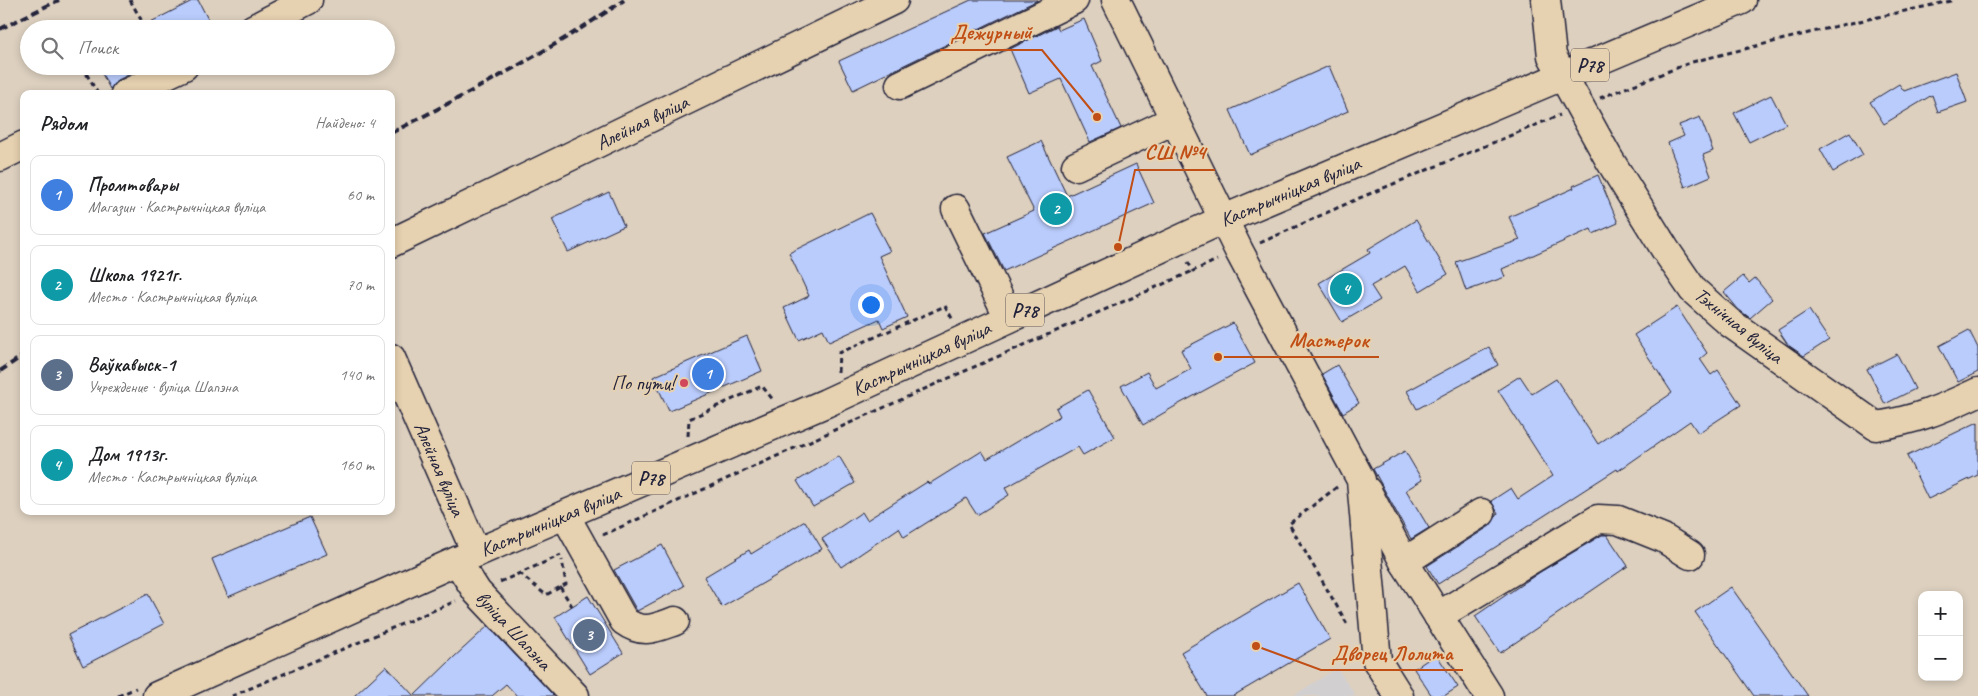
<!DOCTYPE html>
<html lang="ru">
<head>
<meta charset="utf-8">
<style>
  body { margin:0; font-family:Caveat,sans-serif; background:#f2f2f2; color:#202124 }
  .controls { position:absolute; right:15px; bottom:15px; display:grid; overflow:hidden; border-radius:10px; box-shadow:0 2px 8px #0003 }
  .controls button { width:45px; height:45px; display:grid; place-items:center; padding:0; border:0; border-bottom:1px solid #e0e0e0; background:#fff; color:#202124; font:25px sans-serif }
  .you { position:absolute; left:870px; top:304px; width:18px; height:18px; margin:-12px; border:4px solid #fff; border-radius:50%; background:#1a73e8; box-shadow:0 0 0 8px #1a73e833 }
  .badge { display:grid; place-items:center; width:32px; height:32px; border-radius:50%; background:#b45309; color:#fff; font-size:16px; font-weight:700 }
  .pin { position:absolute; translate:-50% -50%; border:2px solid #fff; box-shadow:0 1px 5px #0006 }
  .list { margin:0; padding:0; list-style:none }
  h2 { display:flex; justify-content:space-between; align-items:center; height:65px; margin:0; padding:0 20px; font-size:21px }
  h2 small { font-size:16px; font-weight:400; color:#757577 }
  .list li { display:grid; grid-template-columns:32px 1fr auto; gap:15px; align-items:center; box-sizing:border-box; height:80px; margin:0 10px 10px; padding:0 10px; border:1px solid #e0e0e0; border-radius:10px }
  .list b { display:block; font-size:19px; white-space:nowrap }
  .list p { margin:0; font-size:16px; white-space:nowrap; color:#757577 }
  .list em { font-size:16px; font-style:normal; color:#757577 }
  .icon { flex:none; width:28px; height:28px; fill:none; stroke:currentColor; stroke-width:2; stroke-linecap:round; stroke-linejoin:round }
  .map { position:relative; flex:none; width:1978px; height:696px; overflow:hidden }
  .search { position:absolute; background:#fff; box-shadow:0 2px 8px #0003; left:20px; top:20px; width:375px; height:55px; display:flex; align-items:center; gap:12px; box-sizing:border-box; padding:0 18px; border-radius:28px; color:#757577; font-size:19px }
  .panel { position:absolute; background:#fff; box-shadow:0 2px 8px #0003; left:20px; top:90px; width:375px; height:425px; border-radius:10px }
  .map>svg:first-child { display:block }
</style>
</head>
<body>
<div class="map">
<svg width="1978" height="696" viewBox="0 0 1978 696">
  <rect width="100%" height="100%" fill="#ddd0bf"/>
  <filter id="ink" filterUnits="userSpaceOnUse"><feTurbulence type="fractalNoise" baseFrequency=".02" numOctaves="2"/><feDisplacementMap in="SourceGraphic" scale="10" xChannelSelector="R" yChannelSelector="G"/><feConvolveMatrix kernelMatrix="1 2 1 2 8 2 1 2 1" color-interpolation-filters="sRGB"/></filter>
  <g filter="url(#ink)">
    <polygon fill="#d2cfd1" points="1337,668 1356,696 1293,696"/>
    <g fill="#baccfc" stroke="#22223b">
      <polygon points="194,0 198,0 213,29 137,29"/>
      <polygon points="971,0 1038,0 853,90 839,61"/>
      <polygon points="1084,19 1102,61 1092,66 1121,128 1090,142 1061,79 1029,93 1010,49 1057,26 1059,30"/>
      <polygon points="98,66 147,66 118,80 110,89"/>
      <polygon points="1329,66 1348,111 1250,155 1230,110"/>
      <polygon points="1956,72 1967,102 1938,112 1932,95 1884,124 1870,102 1899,84 1904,91"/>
      <polygon points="1771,95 1786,124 1749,142 1734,113"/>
      <polygon points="1700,117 1713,151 1703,155 1711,176 1685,187 1668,143 1684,136 1679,125"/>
      <polygon points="1850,132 1863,155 1833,172 1820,149"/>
      <polygon points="1041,141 1067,196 1136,164 1154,203 1004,271 985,233 1034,211 1007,157"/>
      <polygon points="1598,175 1618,223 1593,234 1591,229 1502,269 1505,277 1466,291 1456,262 1520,240 1509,217 1574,188 1573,186"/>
      <polygon points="609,192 624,226 568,252 552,219"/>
      <polygon points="870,213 890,251 879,256 907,317 883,328 879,319 829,342 823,329 799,340 784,308 809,296 789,253"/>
      <polygon points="1416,220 1448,274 1420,291 1405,266 1371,286 1380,300 1342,322 1319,283 1370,253 1368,249"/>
      <polygon points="1743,276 1749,283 1755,278 1772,299 1750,318 1738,309 1724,292"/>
      <polygon points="1677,307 1707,353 1700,359 1711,375 1718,370 1741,405 1698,433 1690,421 1618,471 1617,469 1438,584 1427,566 1490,526 1498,513 1491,501 1511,488 1518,499 1553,476 1498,390 1520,376 1532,394 1556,379 1598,444 1672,393 1634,335"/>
      <polygon points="1809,310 1829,340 1804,356 1788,345 1778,330"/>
      <polygon points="1233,323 1255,363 1179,404 1143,425 1121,386 1147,372 1156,388 1191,369 1181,350"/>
      <polygon points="1969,330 1978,348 1978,372 1958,382 1939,346"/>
      <polygon points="747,336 762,371 669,411 653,377"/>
      <polygon points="1489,347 1498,365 1417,409 1407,391"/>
      <polygon points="1897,354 1915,389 1885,404 1867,369"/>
      <polygon points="1337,365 1359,403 1343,413 1322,374"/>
      <polygon points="1088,390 1115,437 1083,455 1078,447 1005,488 1009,495 977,515 966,498 904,537 899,528 841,567 822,539 862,512 867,520 927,482 929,484 982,451 987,459 1060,416 1056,408"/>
      <polygon points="1978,422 1978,475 1928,499 1907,456"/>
      <polygon points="1405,451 1422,480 1406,490 1429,528 1411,539 1373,469"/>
      <polygon points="839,456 855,483 813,507 797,481"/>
      <polygon points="310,517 327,554 228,597 212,559"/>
      <polygon points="805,521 822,549 722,607 704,577 749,550 751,554"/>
      <polygon points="1602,535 1607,535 1628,566 1500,653 1475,616 1540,572"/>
      <polygon points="662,545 684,586 637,611 614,570"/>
      <polygon points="1298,583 1330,639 1233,696 1207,696 1181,652"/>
      <polygon points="1731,587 1808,696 1754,696 1695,612"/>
      <polygon points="148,594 164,624 83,666 68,635"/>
      <polygon points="588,596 623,653 590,674 555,617"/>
      <polygon points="488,626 554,696 517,696 506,684 492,696 354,696 386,666 414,696 453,658"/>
      <polygon points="1436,654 1458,687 1444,696 1432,696 1414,669"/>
    </g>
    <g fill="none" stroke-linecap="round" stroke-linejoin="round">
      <defs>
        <g id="minor">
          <polyline points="1116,0 1239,251 1361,480 1377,661 1399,696"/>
          <path d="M1546,0L1552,56L1609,159L1665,249L1693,290L1730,323L1876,426C1916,420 1942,409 1978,392"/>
          <polyline points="253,29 308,0"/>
          <polyline points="900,85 1074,0"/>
          <polyline points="125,94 184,66"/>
          <polyline points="0,157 24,145"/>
          <polyline points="1076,166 1174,120"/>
          <polyline points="956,209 1009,318"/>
          <polyline points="391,243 894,0"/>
          <polyline points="391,358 476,553"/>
          <polyline points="1367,491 1404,562 1489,696"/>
          <path d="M565,515L624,621C643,635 655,628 675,621"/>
          <polyline points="457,561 477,592 575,696"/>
          <polyline points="1404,562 1481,513"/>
          <polyline points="1438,616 1598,519 1618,520 1663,538 1690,555"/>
        </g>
        <polyline id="major" points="157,696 457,561 826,403 1224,219 1742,0"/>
      </defs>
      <use href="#minor" stroke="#22223b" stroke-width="31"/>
      <use href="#major" stroke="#22223b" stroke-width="31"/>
      <g stroke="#22223b" stroke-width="3" stroke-dasharray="5 4" stroke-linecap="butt">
        <polyline points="130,0 144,25"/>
        <polyline points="82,66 98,94"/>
        <polyline points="1600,98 1692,62 1837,26 1955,0"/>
        <polyline points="1260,243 1357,199 1560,115"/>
        <polyline points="1188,262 1193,271 1217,260"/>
        <polyline points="838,372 839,353 945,306 953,320"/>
        <polyline points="688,436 689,419 762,386 774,401"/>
        <polyline points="1337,487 1289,524 1349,627"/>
        <polyline points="603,535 949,378 1193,271"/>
        <polyline points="519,573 546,595 566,584 562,560"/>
        <polyline points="500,582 561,555"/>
        <polyline points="560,587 572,606"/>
        <polyline points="118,696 136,688"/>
        <polyline points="232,696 456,601"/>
      </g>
      <use href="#minor" stroke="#e6d1b0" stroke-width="28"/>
      <use href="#major" stroke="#e6d1b0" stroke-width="28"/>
      <g stroke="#22223b" stroke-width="4" stroke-dasharray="8 4" stroke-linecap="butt">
        <polyline points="0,29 59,0"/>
        <path d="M391,133C471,92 550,51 624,0"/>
        <polyline points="0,371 24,355"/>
      </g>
    </g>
  </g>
  <circle fill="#d1495b" stroke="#e6d1b0" stroke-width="2" cx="684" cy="383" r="5"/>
  <g text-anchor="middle" stroke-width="4" stroke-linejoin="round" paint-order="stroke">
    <g fill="#e6d1b0" stroke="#5d565e" stroke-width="1">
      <rect x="1571" y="48.5" width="38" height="33" rx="4"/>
      <rect x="1006" y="293.5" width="38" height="33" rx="4"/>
      <rect x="632" y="461.5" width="38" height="33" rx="4"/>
    </g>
    <g font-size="19" font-weight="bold" fill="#22223b">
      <text x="1590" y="72">Р78</text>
      <text x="1025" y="317">Р78</text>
      <text x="651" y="485">Р78</text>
    </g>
    <g font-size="20" fill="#22223b" stroke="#e6d1b0">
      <text transform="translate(642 122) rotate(-26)" y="7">Алейная вуліца</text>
      <text transform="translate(1290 191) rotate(-23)" y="7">Кастрычніцкая вуліца</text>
      <text transform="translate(1739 325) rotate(39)" y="7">Тэхнічная вуліца</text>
      <text transform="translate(921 358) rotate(-25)" y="7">Кастрычніцкая вуліца</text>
      <text transform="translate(440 469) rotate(67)" y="7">Алейная вуліца</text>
      <text transform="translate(550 521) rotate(-23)" y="7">Кастрычніцкая вуліца</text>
      <text transform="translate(514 630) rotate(47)" y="7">вуліца Шапэна</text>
    </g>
    <g font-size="20" fill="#22223b" stroke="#e6d1b0" text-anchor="end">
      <text x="674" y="390">По пути!</text>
    </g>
  </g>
  <path fill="none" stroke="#c04e15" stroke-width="2" d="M1097 117L1042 50H940M1118 247L1135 170H1215M1218 357L1279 357H1379M1256 646L1321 670H1463"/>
  <g fill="#c04e15" stroke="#e6d1b0" stroke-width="2">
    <circle cx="1097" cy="117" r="5"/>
    <circle cx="1118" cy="247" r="5"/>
    <circle cx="1218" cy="357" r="5"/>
    <circle cx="1256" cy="646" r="5"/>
  </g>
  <g font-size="21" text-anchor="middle" font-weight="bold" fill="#c04e15" stroke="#e6d1b0" stroke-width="4" stroke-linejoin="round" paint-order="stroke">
    <text x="991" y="39">Дежурный</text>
    <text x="1175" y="159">СШ №4</text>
    <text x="1329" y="347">Мастерок</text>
    <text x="1392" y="660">Дворец Лолита</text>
  </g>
</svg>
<div class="controls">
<button>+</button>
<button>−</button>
</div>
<div class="you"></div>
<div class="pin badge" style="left:708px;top:374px;background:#3f7fe0">1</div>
<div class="pin badge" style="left:1056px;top:209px;background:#0f9aa8">2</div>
<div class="pin badge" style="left:589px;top:635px;background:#5c6f8a">3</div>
<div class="pin badge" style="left:1346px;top:289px;background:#0f9aa8">4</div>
<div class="search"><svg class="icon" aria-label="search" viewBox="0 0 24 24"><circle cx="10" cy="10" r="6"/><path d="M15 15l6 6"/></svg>Поиск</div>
<section class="panel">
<h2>Рядом<small>Найдено: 4</small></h2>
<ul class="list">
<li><span class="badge" style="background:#3f7fe0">1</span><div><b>Промтовары</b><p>Магазин · Кастрычніцкая вуліца</p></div><em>60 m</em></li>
<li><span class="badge" style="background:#0f9aa8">2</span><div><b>Школа 1921г.</b><p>Место · Кастрычніцкая вуліца</p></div><em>70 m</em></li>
<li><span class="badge" style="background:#5c6f8a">3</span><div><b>Ваўкавыск-1</b><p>Учреждение · вуліца Шапэна</p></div><em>140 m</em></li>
<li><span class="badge" style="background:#0f9aa8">4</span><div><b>Дом 1913г.</b><p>Место · Кастрычніцкая вуліца</p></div><em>160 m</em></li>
</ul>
</section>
</div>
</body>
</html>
